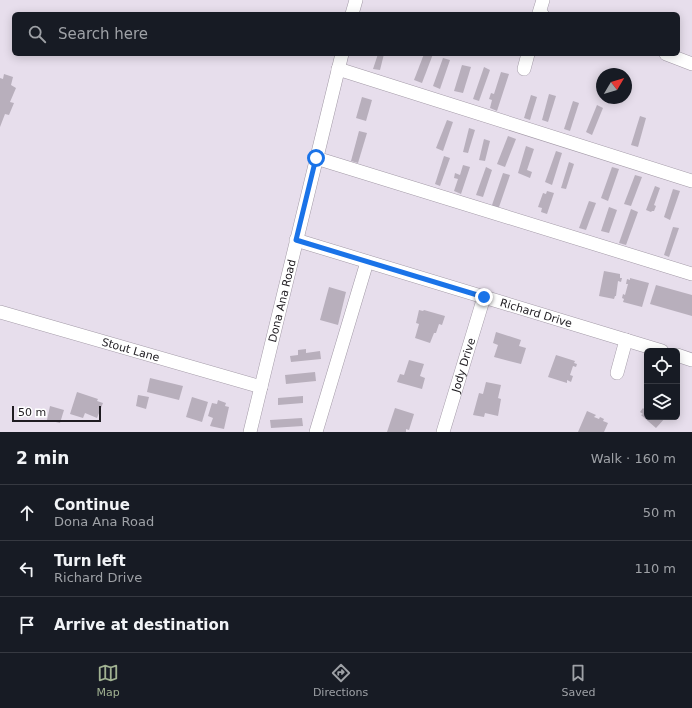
<!DOCTYPE html>
<html lang="en">
<head>
<meta charset="utf-8">
<style>
  body { margin:0; font-family:"DejaVu Sans",sans-serif; background:#20242c; color:#f1f3f6 }
  .controls { position:absolute; right:12px; bottom:12px; display:grid; overflow:hidden; border-radius:6px; box-shadow:0 2px 10px #0003 }
  .controls button { width:36px; height:36px; display:grid; place-items:center; padding:0; border:0; border-bottom:1px solid #363941; background:#171b24; color:#f1f3f6; font:20px sans-serif }
  .compass { position:absolute; left:596px; top:68px; width:36px; height:36px; border-radius:50%; background:#171b24; box-shadow:0 2px 10px #0003; rotate:52deg }
  .scale { position:absolute; left:12px; bottom:10px; width:89px; box-sizing:border-box; padding-left:4px; border:2px solid #1f1c21; border-top:0; font-size:11px; line-height:14px; white-space:nowrap; color:#1f1c21; -webkit-text-stroke:3px #fff; paint-order:stroke }
  .stop { position:absolute; width:12px; height:12px; margin:-9px; border:3px solid #1a73e8; border-radius:50%; background:#fff }
  .stop.end { background:#1a73e8; border-color:#fff; box-shadow:0 1px 4px #0008 }
  .list { margin:0; padding:0; list-style:none }
  h2 { display:flex; justify-content:space-between; align-items:center; height:52px; margin:0; padding:0 16px; font-size:17px }
  h2 small { font-size:13px; font-weight:400; color:#9ea1a6 }
  .list li { display:grid; grid-template-columns:26px 1fr auto; gap:12px; align-items:center; box-sizing:border-box; height:56px; padding:0 16px; border-top:1px solid #363941 }
  .list b { display:block; font-size:15px; white-space:nowrap }
  .list p { margin:0; font-size:13px; white-space:nowrap; color:#9ea1a6 }
  .list em { font-size:13px; font-style:normal; color:#9ea1a6 }
  .icon { flex:none; width:22px; height:22px; fill:none; stroke:currentColor; stroke-width:2; stroke-linecap:round; stroke-linejoin:round }
  .map { position:relative; flex:none; width:692px; height:432px; overflow:hidden }
  .search { position:absolute; background:#171b24; box-shadow:0 2px 10px #0003; left:12px; right:12px; top:12px; height:44px; display:flex; align-items:center; gap:10px; box-sizing:border-box; padding:0 14px; border-radius:6px; color:#9ea1a6; font-size:15px }
  .sheet { height:220px; background:#171b24 }
  nav { display:flex; justify-content:space-around; align-items:center; box-sizing:border-box; height:56px; border-top:1px solid #363941; background:#171b24; font-size:11px; color:#9ea1a6 }
  nav a { display:grid; justify-items:center; gap:2px }
  nav .on { color:#a1b292 }
  .map>svg:first-child { display:block }
</style>
</head>
<body>
<div class="map">
<svg width="692" height="432" viewBox="0 0 692 432">
  <rect width="100%" height="100%" fill="#e7deec"/>
  <g fill="#b8afbc">
    <polygon points="378,54 384,54 380,70 373,69"/>
    <polygon points="424,54 433,54 422,83 414,80"/>
    <polygon points="443,58 450,60 440,89 433,86"/>
    <polygon points="462,65 471,67 463,93 454,91"/>
    <polygon points="484,67 490,70 479,101 473,99"/>
    <polygon points="501,72 509,74 497,111 490,108 492,100 489,99 491,93 494,94"/>
    <polygon points="4,74 13,77 11,85 16,88 10,102 14,103 9,115 5,114 0,127 0,78 3,79"/>
    <polygon points="549,94 556,96 548,122 542,120"/>
    <polygon points="531,95 537,97 530,120 524,118"/>
    <polygon points="362,97 372,100 366,121 356,118"/>
    <polygon points="573,101 579,103 570,131 564,129"/>
    <polygon points="597,105 603,108 592,135 586,132"/>
    <polygon points="640,116 646,118 638,147 631,145"/>
    <polygon points="447,120 453,122 443,151 436,148"/>
    <polygon points="469,128 475,130 468,153 463,152"/>
    <polygon points="359,131 367,133 358,163 351,161"/>
    <polygon points="508,136 516,139 505,167 497,164"/>
    <polygon points="484,139 490,141 485,161 479,160"/>
    <polygon points="526,146 534,149 527,170 532,172 530,178 518,173"/>
    <polygon points="556,151 562,153 552,185 545,182"/>
    <polygon points="444,156 450,158 440,186 435,184"/>
    <polygon points="569,162 574,164 566,189 561,188"/>
    <polygon points="463,165 470,167 461,194 454,191 458,179 454,178 455,173 460,175"/>
    <polygon points="486,167 492,170 483,197 476,195"/>
    <polygon points="612,167 619,169 608,201 601,198"/>
    <polygon points="503,173 510,175 498,210 491,208"/>
    <polygon points="635,175 642,177 631,206 624,204"/>
    <polygon points="655,186 660,188 654,205 656,206 654,211 652,211 651,212 646,210"/>
    <polygon points="673,189 680,191 670,220 664,217"/>
    <polygon points="547,191 554,193 547,214 541,212 542,208 538,207 543,193 546,194"/>
    <polygon points="589,201 596,203 586,230 579,228"/>
    <polygon points="609,207 617,210 609,233 601,231"/>
    <polygon points="631,209 638,212 626,245 619,243"/>
    <polygon points="673,227 679,228 669,257 664,255"/>
    <polygon points="604,271 620,274 620,278 622,278 621,282 618,281 616,296 615,296 614,299 599,296"/>
    <polygon points="630,278 649,283 642,307 623,302 624,299 622,298 623,294 625,295 628,284 626,284 627,279 630,280"/>
    <polygon points="656,285 692,295 692,316 650,304"/>
    <polygon points="329,287 346,292 338,325 320,320"/>
    <polygon points="419,310 423,311 424,310 445,316 442,325 439,324 436,333 434,333 430,343 415,338 419,324 416,323"/>
    <polygon points="496,332 521,340 519,346 526,348 521,364 494,357 498,345 493,343"/>
    <polygon points="306,349 306,353 320,351 321,359 291,362 290,356 298,355 298,350"/>
    <polygon points="556,355 575,361 574,363 577,364 576,367 573,366 570,375 573,376 571,382 567,380 567,383 548,377"/>
    <polygon points="409,360 424,364 420,376 425,378 422,389 397,382 400,374 404,375"/>
    <polygon points="315,372 316,381 286,384 285,375"/>
    <polygon points="150,378 183,386 179,400 147,392"/>
    <polygon points="486,382 501,385 498,398 501,399 498,416 485,413 484,417 473,415 479,393 483,394"/>
    <polygon points="77,392 98,399 97,401 103,403 97,418 85,413 83,418 70,414"/>
    <polygon points="138,395 149,397 146,409 136,406"/>
    <polygon points="303,396 303,403 278,405 278,398"/>
    <polygon points="192,397 208,402 202,422 186,417"/>
    <polygon points="218,400 226,403 225,406 229,407 224,429 210,426 213,418 208,416 212,403 217,404"/>
    <polygon points="50,406 64,410 60,423 47,420"/>
    <polygon points="395,408 414,414 409,430 406,429 406,432 387,432"/>
    <polygon points="643,408 645,410 647,408 647,417 666,417 656,428 641,415 643,414 640,412"/>
    <polygon points="587,411 596,415 594,417 599,419 600,417 604,419 603,421 608,423 604,432 578,432"/>
    <polygon points="302,418 303,426 271,428 270,420"/>
  </g>
  <g fill="none" stroke-linecap="round" stroke-linejoin="round">
    <defs>
      <g id="minor">
        <polyline points="352,14 356,0"/>
        <polyline points="542,14 539,13 543,0"/>
        <polyline points="666,54 692,64"/>
        <polyline points="338,69 692,181"/>
        <polyline points="524,69 528,54"/>
        <polyline points="316,158 692,274"/>
        <path id="s1" d="M296,240L662,351"/>
        <path id="s2" d="M0,312L261,387"/>
        <polyline points="677,355 692,360"/>
        <polyline points="617,373 626,340"/>
        <path id="s3" d="M250,432L342,54"/>
        <polyline points="316,432 367,262"/>
        <path id="s4" d="M443,432L484,297"/>
      </g>
    </defs>
    <use href="#minor" stroke="#a39aa7" stroke-width="14"/>
    <use href="#minor" stroke="#fff" stroke-width="13"/>
  </g>
  <g fill="none" stroke-linecap="round" stroke-linejoin="round">
    <polyline stroke="#1a73e8" stroke-width="5" points="316,158 296,240 484,297"/>
  </g>
  <g text-anchor="middle" stroke-width="3" stroke-linejoin="round" paint-order="stroke">
    <g font-size="11" fill="#1f1c21" stroke="#fff">
      <text dy="4" stroke="none"><textPath href="#s3" startOffset="135">Dona Ana Road</textPath></text>
      <text dy="4" stroke="none"><textPath href="#s1" startOffset="251">Richard Drive</textPath></text>
      <text dy="4" stroke="none"><textPath href="#s2" startOffset="136">Stout Lane</textPath></text>
      <text dy="4" stroke="none"><textPath href="#s4" startOffset="70">Jody Drive</textPath></text>
    </g>
  </g>
</svg>
<div class="controls">
<button><svg class="icon" aria-label="locate" viewBox="0 0 24 24"><circle cx="12" cy="12" r="6"/><path d="M12 2v4M12 18v4M2 12h4M18 12h4"/></svg></button>
<button><svg class="icon" aria-label="layers" viewBox="0 0 24 24"><path d="M12 4l9 5-9 5-9-5zM3 14l9 5 9-5"/></svg></button>
</div>
<svg class="compass" viewBox="-18 -18 36 36"><path d="M0-13l5 13h-10z" fill="#e53935"/><path d="M0 13l5-13h-10z" fill="#9ea1a6"/></svg>
<div class="scale">50 m</div>
<div class="stop" style="left:316px;top:158px"></div>
<div class="stop end" style="left:484px;top:297px"></div>
<div class="search"><svg class="icon" aria-label="search" viewBox="0 0 24 24"><circle cx="10" cy="10" r="6"/><path d="M15 15l6 6"/></svg>Search here</div>
</div>
<section class="sheet">
<h2>2 min<small>Walk · 160 m</small></h2>
<ul class="list">
<li><svg class="icon" aria-label="ahead" viewBox="0 0 24 24"><path d="M12 20V5M6 11l6-6 6 6"/></svg><div><b>Continue</b><p>Dona Ana Road</p></div><em>50 m</em></li>
<li><svg class="icon" aria-label="left" viewBox="0 0 24 24"><path d="M17 20v-9H6M10 6l-5 5 5 5"/></svg><div><b>Turn left</b><p>Richard Drive</p></div><em>110 m</em></li>
<li><svg class="icon" aria-label="arrive" viewBox="0 0 24 24"><path d="M6 21V4h12l-3 4 3 4H6"/></svg><div><b>Arrive at destination</b></div></li>
</ul>
</section>
<nav>
<a class="on"><svg class="icon" aria-label="map" viewBox="0 0 24 24"><path d="M3 6l6-2 6 2 6-2v14l-6 2-6-2-6 2zM9 4v14M15 6v14"/></svg>Map</a>
<a><svg class="icon" aria-label="directions" viewBox="0 0 24 24"><path d="M12 3l9 9-9 9-9-9zM9 14v-3h6M13 9l2 2-2 2"/></svg>Directions</a>
<a><svg class="icon" aria-label="saved" viewBox="0 0 24 24"><path d="M7 4h10v16l-5-4-5 4z"/></svg>Saved</a>
</nav>
</body>
</html>
